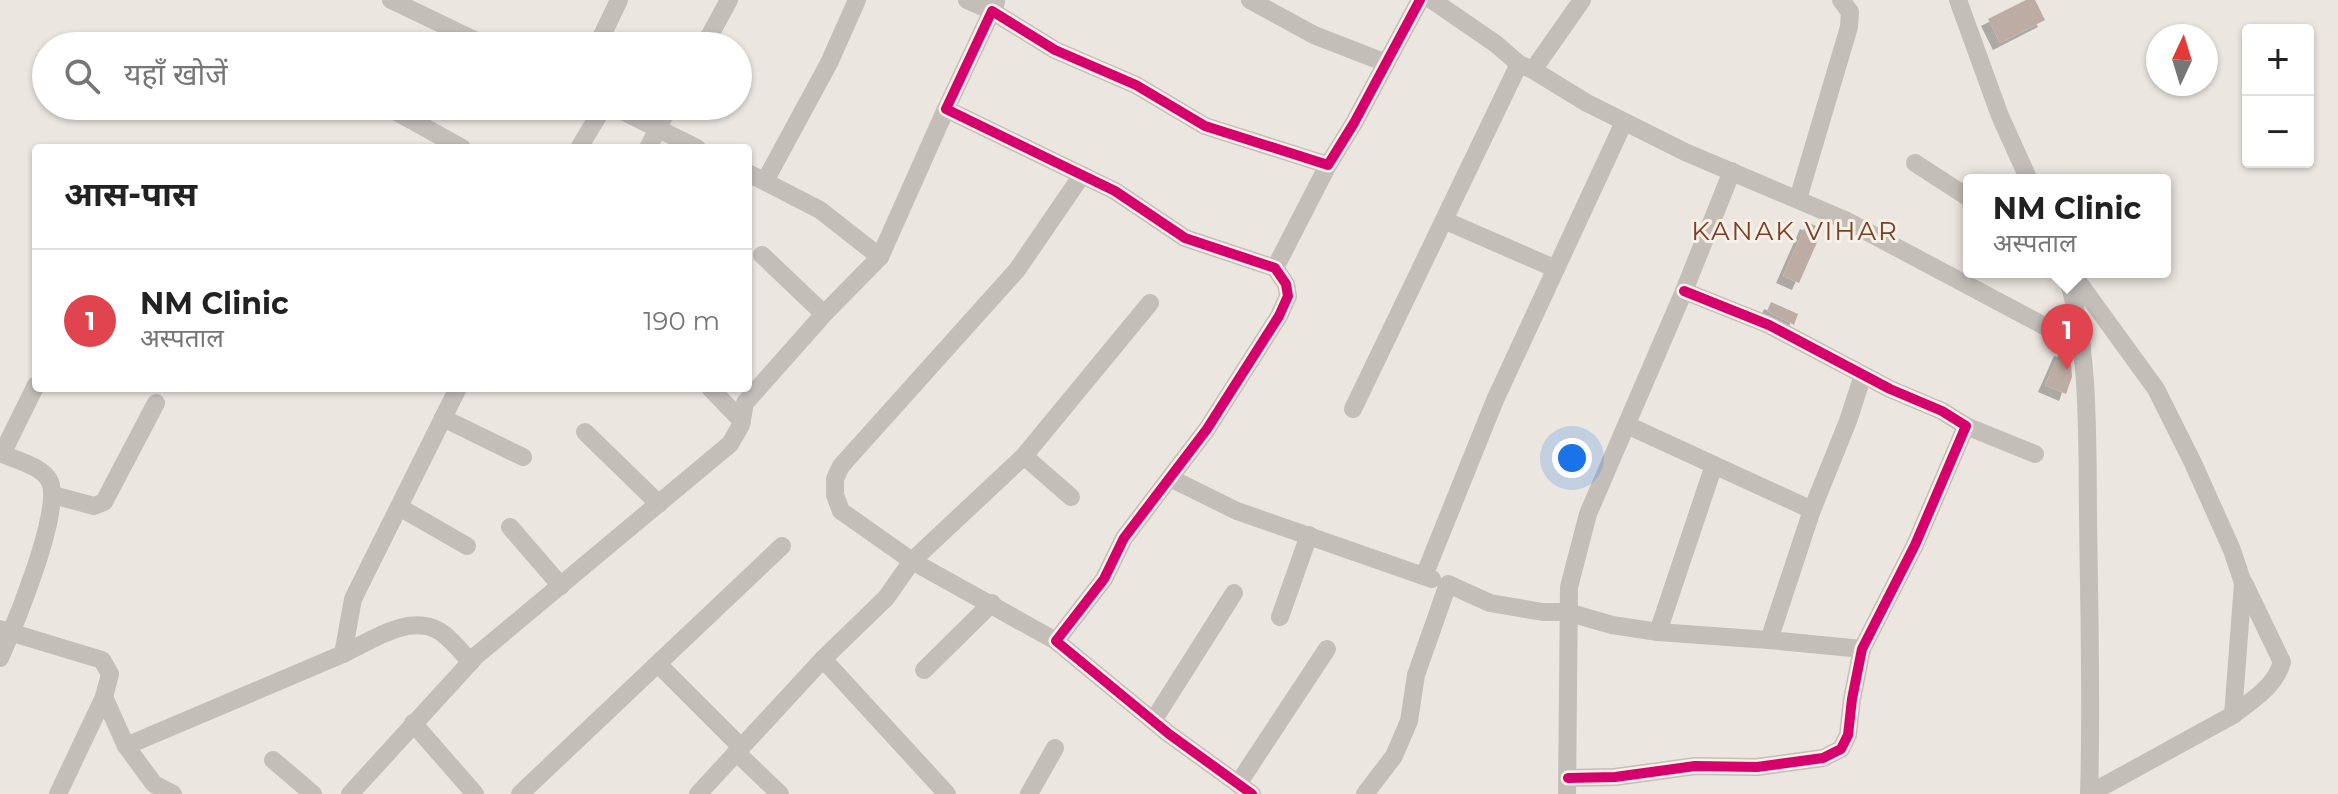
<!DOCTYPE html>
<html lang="hi">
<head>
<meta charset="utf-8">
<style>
  body { margin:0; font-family:Montserrat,"Noto Sans Devanagari",sans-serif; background:#f6f6f6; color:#222 }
  .controls { position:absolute; right:24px; top:24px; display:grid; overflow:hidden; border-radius:8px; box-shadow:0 2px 6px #0004 }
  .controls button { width:72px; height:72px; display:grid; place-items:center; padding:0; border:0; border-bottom:2px solid #e0e0e0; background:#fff; color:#222; font:40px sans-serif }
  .compass { position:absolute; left:2146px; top:24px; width:72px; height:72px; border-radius:50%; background:#fff; box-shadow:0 2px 6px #0004; rotate:4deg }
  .you { position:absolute; left:1572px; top:458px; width:28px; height:28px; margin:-20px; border:6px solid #fff; border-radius:50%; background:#1a73e8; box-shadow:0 0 0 12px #1a73e833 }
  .badge { display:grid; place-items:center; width:52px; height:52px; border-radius:50%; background:#d93025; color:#fff; font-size:26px; font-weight:700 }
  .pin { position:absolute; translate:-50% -66px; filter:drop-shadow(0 2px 4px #0008) }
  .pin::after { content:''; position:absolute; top:42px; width:28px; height:24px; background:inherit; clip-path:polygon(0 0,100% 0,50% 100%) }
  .popup { position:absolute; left:1963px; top:174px; width:208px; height:104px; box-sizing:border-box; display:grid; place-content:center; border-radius:8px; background:#fff; filter:drop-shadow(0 2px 6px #0005); font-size:26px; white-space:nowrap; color:#767676 }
  .popup b { font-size:30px; color:#222 }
  .popup::after { content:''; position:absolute; left:50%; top:100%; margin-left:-16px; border:16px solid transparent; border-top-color:#fff }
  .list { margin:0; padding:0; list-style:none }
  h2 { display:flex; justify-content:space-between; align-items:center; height:104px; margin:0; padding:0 32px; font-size:34px }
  h2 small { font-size:26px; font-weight:400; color:#767676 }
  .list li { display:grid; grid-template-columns:52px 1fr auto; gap:24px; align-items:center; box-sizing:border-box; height:144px; padding:0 32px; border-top:2px solid #e0e0e0 }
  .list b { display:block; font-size:30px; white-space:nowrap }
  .list p { margin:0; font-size:26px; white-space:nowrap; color:#767676 }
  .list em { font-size:26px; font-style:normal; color:#767676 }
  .icon { flex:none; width:44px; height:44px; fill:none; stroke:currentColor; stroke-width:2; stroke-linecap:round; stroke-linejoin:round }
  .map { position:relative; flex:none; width:2338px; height:794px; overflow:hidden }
  .search { position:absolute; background:#fff; box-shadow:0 2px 6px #0004; left:32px; top:32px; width:720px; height:88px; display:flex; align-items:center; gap:20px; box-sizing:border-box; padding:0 28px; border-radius:44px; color:#767676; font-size:30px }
  .panel { position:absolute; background:#fff; box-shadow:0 2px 6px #0004; left:32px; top:144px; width:720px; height:248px; border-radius:8px }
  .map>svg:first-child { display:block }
</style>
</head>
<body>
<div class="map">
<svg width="2338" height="794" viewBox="0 0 2338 794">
  <defs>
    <filter id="shadow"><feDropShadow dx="-7" dy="7" stdDeviation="0" flood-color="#0004"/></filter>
  </defs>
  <rect width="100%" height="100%" fill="#ebe6e0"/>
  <g fill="#bdaca3" filter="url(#shadow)">
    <polygon points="2026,0 2035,0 2045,20 2000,43 1988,19"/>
    <polygon points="1807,222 1823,229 1799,283 1783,276"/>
    <polygon points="1771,302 1798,314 1794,325 1767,311"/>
    <polygon points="2061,349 2070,353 2071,363 2072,377 2066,394 2045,385"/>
  </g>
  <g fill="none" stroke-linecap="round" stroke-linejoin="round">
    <g stroke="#c4beb9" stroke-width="18">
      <polyline points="391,0 487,46"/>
      <polyline points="967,0 992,11 996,2"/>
      <polyline points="1250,0 1314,35 1386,63"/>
      <polyline points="1432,0 1496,44 1519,64 1533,70 1587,103 1685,152 1845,220 2082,346"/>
      <polyline points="1958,0 2000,116 2029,180"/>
      <polyline points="597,46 619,0"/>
      <polyline points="704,46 729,0"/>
      <polyline points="1533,70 1582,0"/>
      <polyline points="386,106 462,148"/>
      <polyline points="612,106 697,148"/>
      <polyline points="579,148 604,106"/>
      <polyline points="648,148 669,106"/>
      <polyline points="1915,163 1969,198"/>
      <polyline points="748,173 820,210 880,257"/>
      <polyline points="765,181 829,63 857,0"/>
      <polyline points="1798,199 1849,27 1850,12 1841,0"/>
      <polyline points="1446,221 1556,269"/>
      <polyline points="762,255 824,314"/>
      <polyline points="1275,268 1328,165"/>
      <path d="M2066,272C2090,350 2087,433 2088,514C2089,607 2092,701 2089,794"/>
      <polyline points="2071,272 2156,389 2193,463 2232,550 2243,583 2233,715 2089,794"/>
      <polyline points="710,388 742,421"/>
      <polyline points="1353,409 1519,64"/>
      <polyline points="443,418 523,457"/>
      <polyline points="1627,425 1812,510"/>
      <polyline points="1966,426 2035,454"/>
      <polyline points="585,432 659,504"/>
      <path d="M0,453C15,460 40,465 49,480C65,506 13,629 0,658"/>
      <polyline points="2,454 36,385"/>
      <polyline points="1024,456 1071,497"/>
      <polyline points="1170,478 1237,511 1432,579"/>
      <polyline points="53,495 94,506 104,502 156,403"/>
      <polyline points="399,507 467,546"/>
      <polyline points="510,527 561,586"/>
      <polyline points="1424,576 1495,400 1624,122"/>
      <polyline points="1280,617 1309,535"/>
      <polyline points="0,629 102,660 110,674 104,697 126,746 154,784 173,794"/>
      <polyline points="1658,632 1714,465"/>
      <polyline points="1769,640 1862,649"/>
      <polyline points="1056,641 912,561 841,511 835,495 835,479 841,466 1017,270 1082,175"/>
      <path d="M343,654C369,642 409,613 439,631C450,637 461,652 471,662"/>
      <polyline points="823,659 947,794"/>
      <polyline points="658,664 740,746"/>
      <polyline points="924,670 992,603"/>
      <path d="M2233,715C2253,699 2275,687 2282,662L2244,583"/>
      <polyline points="1153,721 1234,593"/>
      <polyline points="413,723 475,794"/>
      <polyline points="126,746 343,654 353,599 458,388"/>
      <polyline points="736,752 780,794"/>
      <polyline points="273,760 313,794"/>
      <polyline points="1568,778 1615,777 1695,766 1757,767 1823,758 1841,749 1848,735 1852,699 1862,649 1915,545 1966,426 1942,411 1890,389 1769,325 1684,291"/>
      <polyline points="1238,784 1327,649"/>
      <polyline points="58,794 104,697"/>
      <polyline points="350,794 477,655 730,444 741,425 745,403 824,314 880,257 946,109"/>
      <polyline points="520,794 782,546"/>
      <polyline points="698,794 823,659 886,598 912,561 1024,456 1150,303"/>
      <polyline points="1029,794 1055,748"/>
      <polyline points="1252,794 1169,734 1056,641 1104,579 1124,538 1207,429 1279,316 1288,296 1286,284 1275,268 1185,238 1115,191 946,109 992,11 1055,50 1136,85 1205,126 1328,165 1354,123 1420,0"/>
      <polyline points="1365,794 1394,756 1409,721 1416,675 1448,584 1490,603 1543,612 1567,612 1612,625 1658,632 1769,640 1812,510 1848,421 1863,375"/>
      <polyline points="1567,794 1569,587 1588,514 1684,291 1732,171"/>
    </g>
    <defs>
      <g id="cycleway">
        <polyline points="1568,778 1615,777 1695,766 1757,767 1823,758 1841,749 1848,735 1852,699 1862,649 1915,545 1966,426 1942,411 1890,389 1769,325 1684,291"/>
        <polyline points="1252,794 1169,734 1056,641 1104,579 1124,538 1207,429 1279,316 1288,296 1286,284 1275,268 1185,238 1115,191 946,109 992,11 1055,50 1136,85 1205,126 1328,165 1354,123 1420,0"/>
      </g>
    </defs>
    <use href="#cycleway" stroke="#f7f0e7" stroke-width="15"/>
    <use href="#cycleway" stroke="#d6006c" stroke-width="10"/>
  </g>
  <g text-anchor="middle" stroke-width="6" stroke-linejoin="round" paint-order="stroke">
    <g font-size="26" letter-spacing="2" fill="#7a3f29" stroke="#f7f0e7">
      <text x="1795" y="240">KANAK VIHAR</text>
    </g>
  </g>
</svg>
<div class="controls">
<button>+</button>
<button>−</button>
</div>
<svg class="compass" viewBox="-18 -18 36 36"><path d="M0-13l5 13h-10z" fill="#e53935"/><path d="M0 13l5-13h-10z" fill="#767676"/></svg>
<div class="you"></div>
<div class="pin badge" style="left:2067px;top:370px;background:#e0444e">1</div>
<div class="popup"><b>NM Clinic</b>अस्पताल</div>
<div class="search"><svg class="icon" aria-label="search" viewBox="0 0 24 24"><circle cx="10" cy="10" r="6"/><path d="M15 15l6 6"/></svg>यहाँ खोजें</div>
<section class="panel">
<h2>आस-पास<small></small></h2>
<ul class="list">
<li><span class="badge" style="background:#e0444e">1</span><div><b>NM Clinic</b><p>अस्पताल</p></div><em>190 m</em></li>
</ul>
</section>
</div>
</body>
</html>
